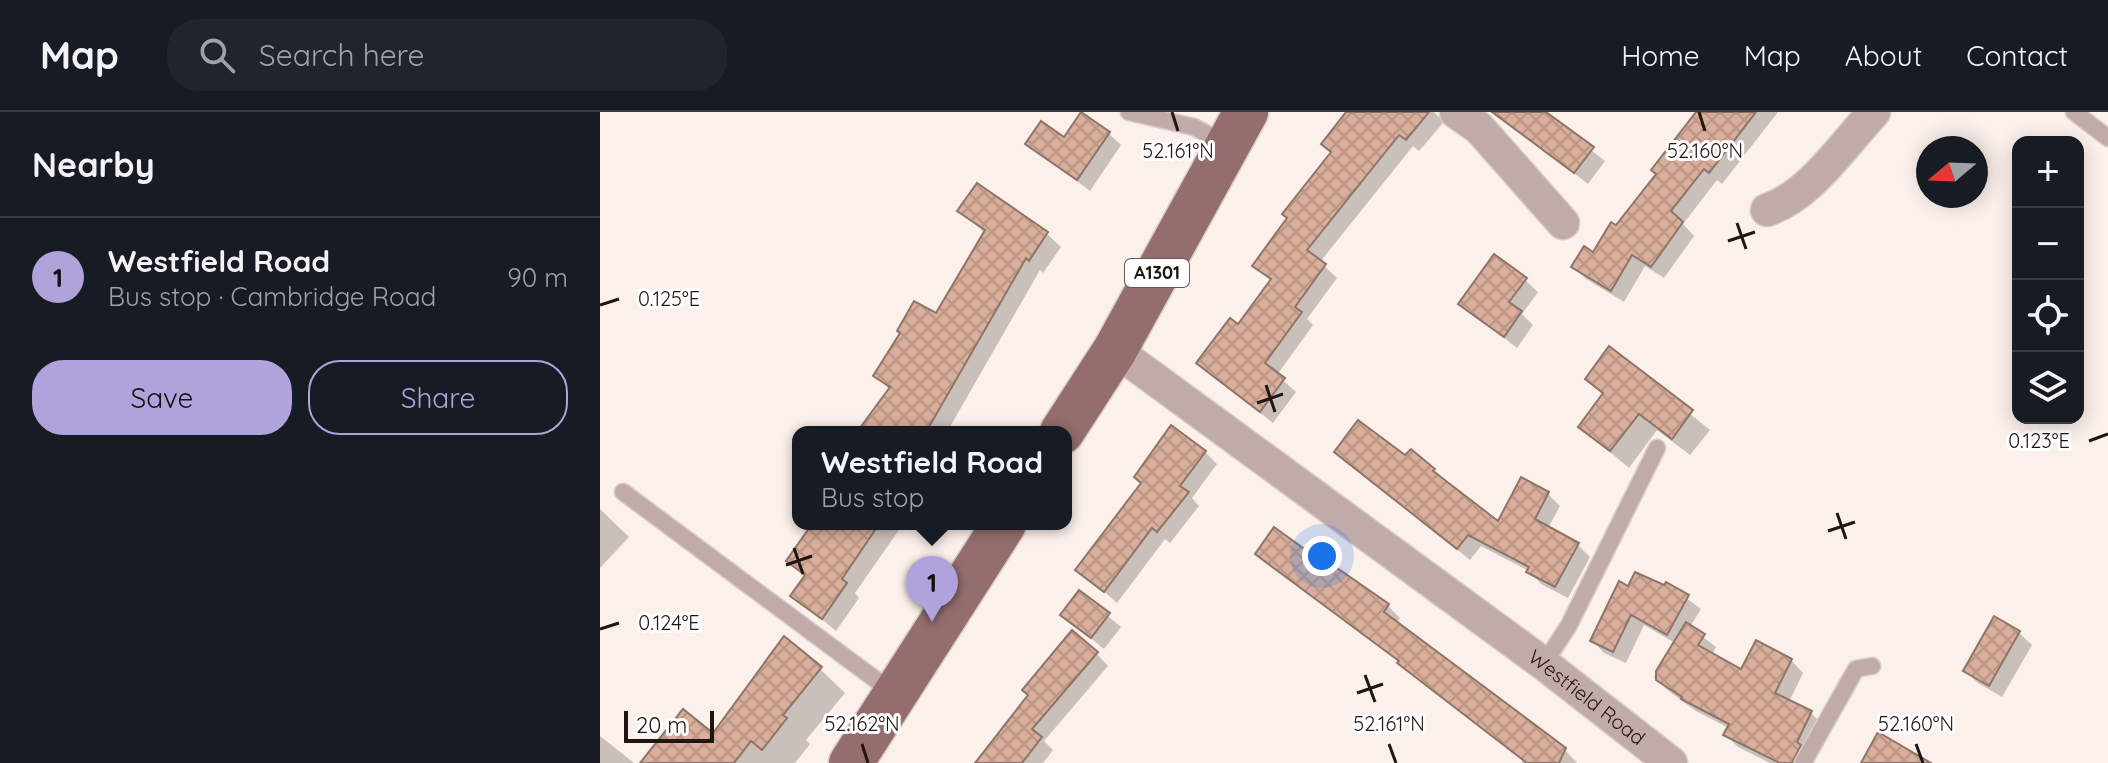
<!DOCTYPE html>
<html lang="en">
<head>
<meta charset="utf-8">
<style>
  body { margin:0; font-family:Quicksand,sans-serif; background:#20242c; color:#f1f3f6 }
  .controls { position:absolute; right:24px; top:24px; display:grid; overflow:hidden; border-radius:16px; box-shadow:0 4px 20px #0003 }
  .controls button { width:72px; height:72px; display:grid; place-items:center; padding:0; border:0; border-bottom:2px solid #363941; background:#171b24; color:#f1f3f6; font:40px sans-serif }
  .compass { position:absolute; left:1316px; top:24px; width:72px; height:72px; border-radius:50%; background:#171b24; box-shadow:0 4px 20px #0003; rotate:251deg }
  .scale { position:absolute; left:24px; bottom:20px; width:90px; box-sizing:border-box; padding-left:8px; border:4px solid #201611; border-top:0; font-size:22px; line-height:28px; white-space:nowrap; color:#201611; -webkit-text-stroke:6px #fff; paint-order:stroke }
  .you { position:absolute; left:722px; top:444px; width:28px; height:28px; margin:-20px; border:6px solid #fff; border-radius:50%; background:#1a73e8; box-shadow:0 0 0 12px #1a73e833 }
  .badge { display:grid; place-items:center; width:52px; height:52px; border-radius:50%; background:#b0a2da; color:#111; font-size:26px; font-weight:700 }
  .pin { position:absolute; translate:-50% -66px; filter:drop-shadow(0 2px 4px #0008) }
  .pin::after { content:''; position:absolute; top:42px; width:28px; height:24px; background:inherit; clip-path:polygon(0 0,100% 0,50% 100%) }
  .popup { position:absolute; left:192px; top:314px; width:280px; height:104px; box-sizing:border-box; display:grid; place-content:center; border-radius:16px; background:#171b24; filter:drop-shadow(0 2px 6px #0005); font-size:26px; white-space:nowrap; color:#9ea1a6 }
  .popup b { font-size:30px; color:#f1f3f6 }
  .popup::after { content:''; position:absolute; left:50%; top:100%; margin-left:-16px; border:16px solid transparent; border-top-color:#171b24 }
  .list { margin:0; padding:0; list-style:none }
  h2 { display:flex; justify-content:space-between; align-items:center; height:104px; margin:0; padding:0 32px; font-size:34px }
  h2 small { font-size:26px; font-weight:400; color:#9ea1a6 }
  .list li { display:grid; grid-template-columns:52px 1fr auto; gap:24px; align-items:center; box-sizing:border-box; height:120px; padding:0 32px; border-top:2px solid #363941 }
  .list b { display:block; font-size:30px; white-space:nowrap }
  .list p { margin:0; font-size:26px; white-space:nowrap; color:#9ea1a6 }
  .list em { font-size:26px; font-style:normal; color:#9ea1a6 }
  .actions { display:flex; gap:16px; padding:24px 32px }
  .actions a { flex:1; padding:18px 0; border:2px solid #b0a2da; border-radius:32px; text-align:center; font-size:28px; color:#b0a2da }
  .actions .main { background:#b0a2da; color:#111 }
  .icon { flex:none; width:44px; height:44px; fill:none; stroke:currentColor; stroke-width:2; stroke-linecap:round; stroke-linejoin:round }
  .map { position:relative; flex:none; width:1508px; height:651px; overflow:hidden }
  header { display:flex; align-items:center; gap:48px; box-sizing:border-box; height:112px; padding:0 40px; background:#171b24; border-bottom:2px solid #363941 }
  header strong { font-size:38px }
  nav { display:flex; gap:44px; margin-inline-start:auto; font-size:28px }
  .search { width:560px; height:72px; background:#20242c; display:flex; align-items:center; gap:20px; box-sizing:border-box; padding:0 28px; border-radius:32px; color:#9ea1a6; font-size:30px }
  main { display:flex }
  aside { flex:1; background:#171b24 }
  .map>svg:first-child { display:block }
</style>
</head>
<body>
<header>
<strong>Map</strong>
<div class="search"><svg class="icon" aria-label="search" viewBox="0 0 24 24"><circle cx="10" cy="10" r="6"/><path d="M15 15l6 6"/></svg>Search here</div>
<nav><a>Home</a><a>Map</a><a>About</a><a>Contact</a></nav>
</header>
<main>
<aside>
<h2>Nearby<small></small></h2>
<ul class="list">
<li><span class="badge">1</span><div><b>Westfield Road</b><p>Bus stop · Cambridge Road</p></div><em>90 m</em></li>
</ul>
<div class="actions"><a class="main">Save</a><a>Share</a></div>
</aside>
<div class="map">
<svg width="1508" height="651" viewBox="0 0 1508 651">
  <defs>
    <pattern id="building-cross-hatch" width="8" height="8" patternUnits="userSpaceOnUse" patternTransform="scale(2)"><rect width="8" height="8" fill="#d9ae9a"/><path d="M0 0l8 8M0 8l8-8" fill="none" stroke="#ba9584"/></pattern>
  </defs>
  <rect width="100%" height="100%" fill="#fcf0ea"/>
  <g fill="#0003">
    <polygon points="768,0 834,0 844,10 819,39 813,34 720,150 737,166 707,207 713,213 677,263 696,280 673,311 598,251 639,215 672,170 655,154"/>
    <polygon points="919,0 942,0 1005,49 988,72 910,12"/>
    <polygon points="1099,0 1178,0 1122,72 1117,68 1083,112 1094,124 1064,166 1045,154 1024,190 986,167 974,155 994,143 1059,63"/>
    <polygon points="508,21 521,33 490,79 428,32"/>
    <polygon points="378,74 447,122 461,135 443,161 440,158 347,320 260,320 290,278 276,264 336,203 385,121 360,99"/>
    <polygon points="925,168 938,180 922,202 933,213 917,236 861,192"/>
    <polygon points="1010,237 1110,318 1090,343 1057,318 1029,356 980,315 1004,284 987,267"/>
    <polygon points="605,340 617,352 592,386 599,394 570,431 565,427 517,491 478,457"/>
    <polygon points="737,340 806,346 834,358 898,412 948,382 960,394 948,416 977,432 990,445 968,486 941,472 929,459 881,434 870,448"/>
    <polygon points="0,397 29,425 0,456"/>
    <polygon points="214,412 303,412 255,481 259,486 236,519 193,484 206,466 188,449"/>
    <polygon points="658,442 735,462 788,494 800,506 796,512 965,638 977,651 921,651 923,648 812,563 800,550"/>
    <polygon points="1067,472 1101,497 1090,515 1116,535 1112,543 1142,560 1191,548 1203,561 1189,590 1211,601 1223,613 1210,651 1170,651 1138,635 1126,623 1129,616 1096,599 1066,577 1054,565 1075,531 1044,513 1026,551 1004,541 992,528 1029,477 1065,476"/>
    <polygon points="480,481 521,515 504,537 463,503"/>
    <polygon points="1395,507 1419,521 1432,533 1402,585 1378,571 1365,559"/>
    <polygon points="496,541 508,554 444,629 453,638 443,651 378,651"/>
    <polygon points="220,557 245,581 206,628 210,632 195,651 43,651 113,624"/>
    <polygon points="0,624 34,651 0,651"/>
  </g>
  <g fill="url(#building-cross-hatch)" stroke="#8e7469" stroke-width="2">
    <polygon points="481,0 510,20 477,68 425,32 441,9 464,25"/>
    <polygon points="746,0 829,0 806,28 799,23 707,138 726,152 695,195 702,200 665,251 685,266 660,300 596,251 630,206 638,212 671,167 652,154 687,106 682,102 731,40 721,32"/>
    <polygon points="892,0 946,0 994,35 974,61"/>
    <polygon points="1096,0 1156,0 1109,61 1104,57 1071,99 1083,110 1051,155 1032,143 1011,179 971,155 984,134 993,140 1011,110 1016,113 1056,62 1051,58"/>
    <polygon points="377,71 448,120 429,149 426,146 326,320 257,320 290,275 273,264 300,221 297,219 314,189 336,201 385,118 357,99"/>
    <polygon points="894,142 927,166 909,190 922,199 904,225 858,192"/>
    <polygon points="1009,234 1093,298 1072,327 1039,302 1010,339 978,315 1003,281 985,267"/>
    <polygon points="758,308 805,343 811,337 835,357 833,359 898,409 921,365 949,380 935,407 979,431 955,475 926,460 929,455 868,423 857,437 734,340"/>
    <polygon points="571,313 606,339 580,374 589,380 557,420 552,416 504,480 475,458 541,371 534,365"/>
    <polygon points="212,412 279,412 242,467 247,471 222,507 190,484 205,463 186,449"/>
    <polygon points="674,415 735,459 737,456 789,492 784,500 966,636 959,651 927,651 797,551 799,549 655,442"/>
    <polygon points="1035,460 1064,473 1066,470 1089,483 1067,523 1031,503 1013,540 990,529 1019,469 1028,474"/>
    <polygon points="479,478 510,501 491,526 460,503"/>
    <polygon points="1394,504 1420,519 1389,574 1363,559"/>
    <polygon points="1086,510 1105,522 1098,533 1141,557 1156,528 1192,547 1175,581 1212,599 1197,630 1201,633 1192,651 1180,651 1123,623 1129,612 1081,587 1082,585 1056,568 1056,559"/>
    <polygon points="472,518 498,540 432,617 442,625 422,651 375,651 428,583 422,578"/>
    <polygon points="184,524 222,555 183,603 187,606 162,638 151,629 134,651 40,651 83,597 113,621"/>
    <polygon points="1278,620 1331,651 1261,651"/>
  </g>
  <g fill="none" stroke-linecap="round" stroke-linejoin="round">
    <defs>
      <g id="lane">
        <polyline points="529,0 594,15 626,32"/>
        <polyline points="1474,0 1508,26"/>
        <polyline points="23,380 295,582"/>
        <polyline points="944,552 969,513 1057,336"/>
        <polyline points="1203,651 1256,557 1272,554"/>
      </g>
      <g id="street">
        <polyline points="856,0 879,16 963,111"/>
        <path d="M1167,98C1211,83 1243,33 1274,0"/>
        <path id="s1" d="M515,238L944,552L1071,651"/>
      </g>
      <g id="primary">
        <polyline points="462,320 515,238 646,0"/>
        <polyline points="251,651 404,412"/>
      </g>
    </defs>
    <use href="#lane" stroke="#d9cdc7" stroke-width="19"/>
    <use href="#street" stroke="#d9cdc7" stroke-width="35"/>
    <use href="#primary" stroke="#d9cdc7" stroke-width="47"/>
    <use href="#lane" stroke="#c0aaaa" stroke-width="16"/>
    <use href="#street" stroke="#c0aaaa" stroke-width="32"/>
    <use href="#primary" stroke="#946d6e" stroke-width="44"/>
  </g>
  <path fill="none" stroke="#201611" stroke-width="3" d="M572,0L578,19M1099,0L1105,19M1137,111L1146,137M1128,129L1155,120M0,193L19,187M666,273L675,300M657,291L683,282M1489,329L1508,322M1237,401L1246,427M1228,419L1255,410M194,436L203,462M186,453L212,444M0,517L19,511M765,563L775,590M757,581L783,572M262,632L268,651M789,632L796,651M1316,632L1323,651"/>
  <g text-anchor="middle" stroke-width="6" stroke-linejoin="round" paint-order="stroke">
    <rect fill="#fff" stroke="#635c58" stroke-width="2" x="525" y="147" width="64" height="28" rx="6"/>
    <g font-size="18" font-weight="bold" fill="#201611">
      <text x="557" y="167">A1301</text>
    </g>
    <g font-size="20" fill="#201611" stroke="#fff">
      <text dy="7" stroke="none"><textPath href="#s1" startOffset="586">Westfield Road</textPath></text>
    </g>
  </g>
  <g font-size="20" text-anchor="middle" fill="#201611" stroke="#fff" stroke-width="6" stroke-linejoin="round" paint-order="stroke">
    <text x="578" y="46">52.161°N</text>
    <text x="1105" y="46">52.160°N</text>
    <text x="69" y="194">0.125°E</text>
    <text x="1439" y="336">0.123°E</text>
    <text x="69" y="518">0.124°E</text>
    <text x="262" y="619">52.162°N</text>
    <text x="789" y="619">52.161°N</text>
    <text x="1316" y="619">52.160°N</text>
  </g>
</svg>
<div class="controls">
<button>+</button>
<button>−</button>
<button><svg class="icon" aria-label="locate" viewBox="0 0 24 24"><circle cx="12" cy="12" r="6"/><path d="M12 2v4M12 18v4M2 12h4M18 12h4"/></svg></button>
<button><svg class="icon" aria-label="layers" viewBox="0 0 24 24"><path d="M12 4l9 5-9 5-9-5zM3 14l9 5 9-5"/></svg></button>
</div>
<svg class="compass" viewBox="-18 -18 36 36"><path d="M0-13l5 13h-10z" fill="#e53935"/><path d="M0 13l5-13h-10z" fill="#9ea1a6"/></svg>
<div class="scale">20 m</div>
<div class="you"></div>
<div class="pin badge" style="left:332px;top:510px">1</div>
<div class="popup"><b>Westfield Road</b>Bus stop</div>
</div>
</main>
</body>
</html>
